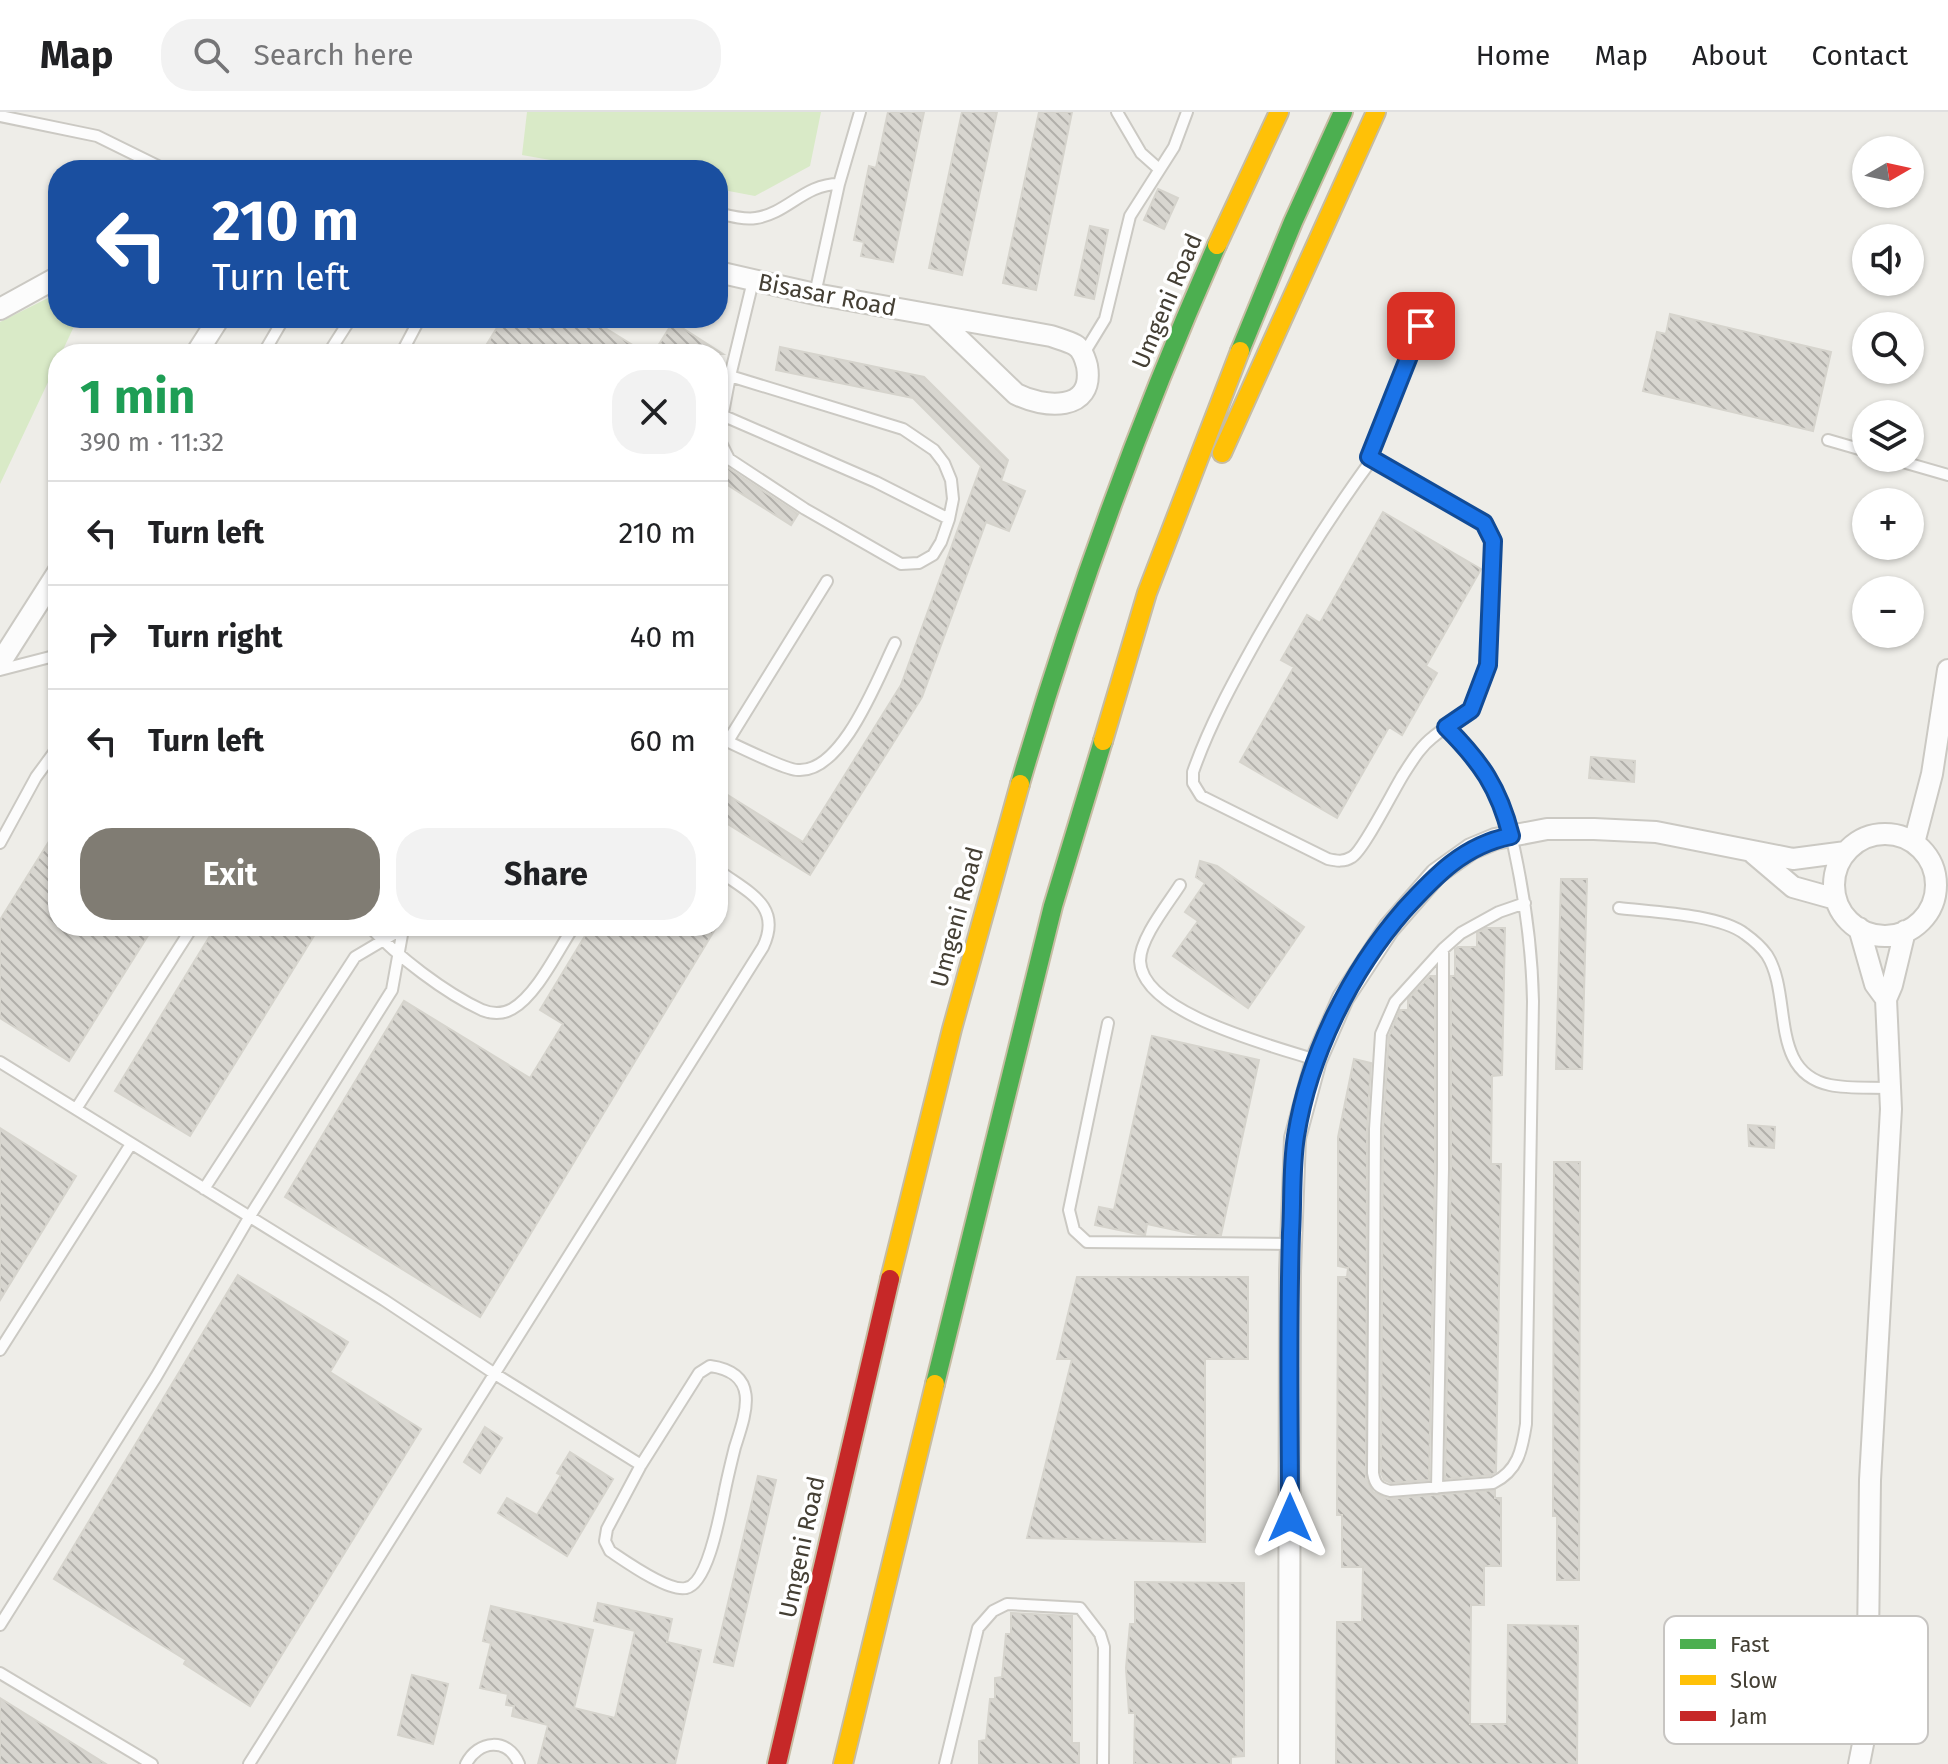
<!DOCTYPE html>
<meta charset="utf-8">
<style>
body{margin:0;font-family:"Fira Sans",sans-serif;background:#f2f2f2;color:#202124;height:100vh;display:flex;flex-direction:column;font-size:30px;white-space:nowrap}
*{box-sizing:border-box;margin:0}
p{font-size:26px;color:#757577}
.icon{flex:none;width:44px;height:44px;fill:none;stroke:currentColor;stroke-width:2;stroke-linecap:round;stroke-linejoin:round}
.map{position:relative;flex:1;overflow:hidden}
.side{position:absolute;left:48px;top:232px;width:680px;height:592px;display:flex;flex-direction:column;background:#fff;border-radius:32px;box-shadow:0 2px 6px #0004}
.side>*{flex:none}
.banner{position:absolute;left:48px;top:48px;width:680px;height:168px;border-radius:32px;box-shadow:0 2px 6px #0004;background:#1a4fa0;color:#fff;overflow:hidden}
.needle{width:52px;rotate:81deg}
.fabs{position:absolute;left:1852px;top:24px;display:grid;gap:16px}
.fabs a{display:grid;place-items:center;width:72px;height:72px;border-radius:50%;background:#fff;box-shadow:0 2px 6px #0004;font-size:40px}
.pin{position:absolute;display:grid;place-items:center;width:68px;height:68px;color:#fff;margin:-34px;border-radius:16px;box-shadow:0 4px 12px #0006}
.me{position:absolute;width:88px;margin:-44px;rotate:0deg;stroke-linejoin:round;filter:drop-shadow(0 0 6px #0008)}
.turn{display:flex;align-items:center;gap:28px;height:168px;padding:0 32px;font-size:36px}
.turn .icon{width:104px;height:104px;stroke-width:2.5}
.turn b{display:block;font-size:56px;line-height:68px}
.round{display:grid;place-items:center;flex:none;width:84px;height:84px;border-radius:32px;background:#f2f2f2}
.headline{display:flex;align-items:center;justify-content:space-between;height:136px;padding:0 32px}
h1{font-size:48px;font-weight:700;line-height:60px;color:#1e9e55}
.action{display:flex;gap:16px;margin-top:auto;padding:16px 32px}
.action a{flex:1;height:92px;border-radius:32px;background:#807c73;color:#fff;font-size:32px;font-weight:700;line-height:92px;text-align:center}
.action a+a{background:#f2f2f2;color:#202124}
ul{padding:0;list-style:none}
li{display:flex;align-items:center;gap:24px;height:104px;padding:0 32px;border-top:2px solid #e0e0e0}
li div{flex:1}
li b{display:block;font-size:30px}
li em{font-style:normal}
header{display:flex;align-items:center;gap:48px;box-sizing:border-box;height:112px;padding:0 40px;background:#fff;border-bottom:2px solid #e0e0e0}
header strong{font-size:38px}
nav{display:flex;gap:44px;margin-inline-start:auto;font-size:28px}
.search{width:560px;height:72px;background:#f2f2f2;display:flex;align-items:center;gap:20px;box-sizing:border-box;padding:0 28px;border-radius:32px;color:#757577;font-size:30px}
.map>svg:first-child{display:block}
.park{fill:#d9eac7}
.building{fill:url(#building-back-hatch);stroke:#d6d4cd;stroke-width:2}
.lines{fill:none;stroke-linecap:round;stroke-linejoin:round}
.lane-casing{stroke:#cbc9c3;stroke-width:14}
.street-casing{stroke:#cbc9c3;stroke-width:24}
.fast-casing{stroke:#c6bca3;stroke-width:22}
.slow-casing{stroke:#c6bca3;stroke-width:22}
.jam-casing{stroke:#c6bca3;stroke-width:22}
.lane{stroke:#fcfcfc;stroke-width:10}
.street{stroke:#fcfcfc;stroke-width:20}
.fast{stroke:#4caf50;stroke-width:18}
.slow{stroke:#ffc107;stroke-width:18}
.jam{stroke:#c62828;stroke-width:18}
.route-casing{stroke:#114b97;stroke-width:20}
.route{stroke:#1a73e8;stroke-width:14}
.labels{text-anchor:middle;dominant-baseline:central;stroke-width:7;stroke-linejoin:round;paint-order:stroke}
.street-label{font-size:24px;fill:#443f34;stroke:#fff}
.key{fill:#fff;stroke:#c7c5c2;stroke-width:2}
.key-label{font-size:22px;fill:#443f34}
</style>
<header>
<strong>Map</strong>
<div class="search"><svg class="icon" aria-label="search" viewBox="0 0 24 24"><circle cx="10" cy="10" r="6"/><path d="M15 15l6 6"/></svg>Search here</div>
<nav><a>Home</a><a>Map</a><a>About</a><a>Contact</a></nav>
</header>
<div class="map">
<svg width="1948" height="1652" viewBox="0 0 1948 1652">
<defs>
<pattern id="building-back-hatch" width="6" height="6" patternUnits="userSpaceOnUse" patternTransform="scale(2)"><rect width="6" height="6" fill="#d8d6d0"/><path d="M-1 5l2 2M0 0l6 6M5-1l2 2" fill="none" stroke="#b1afaa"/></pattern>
</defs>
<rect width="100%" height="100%" fill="#eeede8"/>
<path class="park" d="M527 0H821L810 54 755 84 718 77V58H607L522 43Z
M58 181V206H78L61 242H58V249L0 372V210Z"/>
<path class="building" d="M888 0H924L893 150 861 144 864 130 854 128 869 54 876 56Z
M962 0H997L962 163 929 156Z
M1039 0H1072L1036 178 1003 171Z
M1158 77 1178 86 1164 117 1144 108Z
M1090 114 1108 118 1094 187 1075 183Z
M1670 202 1831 240 1813 319 1643 279 1657 220 1666 222Z
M503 206H589L647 242H504L487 232Z
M673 210 723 242H653Z
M780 235 924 265 1008 348 1001 369 1025 379 1009 419 986 410 922 585 810 763 718 706V677L803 730 901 573 981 354 913 286 776 258Z
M718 345 725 354 798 402 791 413 718 367Z
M1383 400 1481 457 1426 554 1437 561 1402 623 1389 615 1337 706 1240 650 1294 555 1281 548 1307 503 1320 511Z
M1591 645 1635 649 1634 670 1589 666Z
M58 715V814H154L69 949 0 906V808Z
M1200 749 1217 754 1304 815 1248 896 1173 844 1198 809 1185 800 1205 771 1196 765Z
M1561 767H1587L1582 957H1556Z
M216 814H320L190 1024 115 979Z
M591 814H717L480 1205 285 1085 404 889 530 966 563 912 540 898Z
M1486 816H1505L1502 963 1492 964 1491 1052H1501L1496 1360 1491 1363 1445 1367 1451 1057V864H1455V837L1458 835H1477V821Z
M1430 864H1435V1057L1429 1368 1391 1371 1384 1368 1381 1360 1383 1017 1389 924 1400 898H1408V887Z
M1152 924 1259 948 1221 1123H1198L1147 1112 1145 1123 1138 1122 1095 1113 1099 1095 1114 1098Z
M1354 947 1371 951 1367 1017 1366 1367 1373 1380 1388 1387 1495 1378V1386H1501V1454H1484V1493H1471L1470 1612H1507L1508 1513 1578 1514 1577 1652H1336L1337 1510H1362L1363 1455H1342V1403H1337L1338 1165H1347L1348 1156 1338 1154V1025Z
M1748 1013 1775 1015 1774 1036 1749 1034Z
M0 1016 76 1064 0 1188Z
M1554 1050H1580L1579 1468H1557V1404H1553Z
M238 1163 348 1230 330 1260 421 1317 250 1594 184 1552 186 1548 54 1467Z
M1077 1165H1248V1247H1205V1430L1027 1426 1072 1247H1057Z
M485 1315 502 1326 480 1361 464 1350Z
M570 1340 613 1367 567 1444 498 1401 507 1386 537 1403 561 1363 557 1361Z
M758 1364 776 1368 733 1554 714 1550Z
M1135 1470 1244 1471V1644L1231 1645V1652H1134L1135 1601H1129L1126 1556 1130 1512H1135Z
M598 1491 672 1507 667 1530 701 1538 675 1652H538L548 1613 512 1604 514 1594 506 1593 508 1582 480 1576 491 1531 483 1529 491 1494 593 1518 574 1596 615 1606 635 1519 594 1509Z
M1011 1501 1072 1504V1631H1079V1652H979V1629L986 1628 990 1587H995V1566L1002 1565 1006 1522H1011Z
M412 1563 448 1572 433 1632 398 1623Z
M0 1586 106 1652H0Z"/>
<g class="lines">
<g class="lane-casing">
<path id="lane" d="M1117 0 1141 41 1159 57
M0 4 97 24 166 58
M718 101C730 104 744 108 756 106 788 101 804 72 839 72
M815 182 839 72 860 0
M263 242 284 206
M328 242 351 206
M401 242 420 206
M1083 243 1105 207 1130 104 1174 35 1187 0
M730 264 903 317 934 338 944 351 951 368 953 387 949 407 941 430 933 443 919 451 901 452 805 397 729 347 721 331 720 317 730 264 753 169
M724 304 876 370 949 407
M1828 328 1866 339
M1373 346C1330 404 1293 464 1257 527 1233 570 1209 614 1193 660V671L1201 684 1328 747C1337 749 1344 750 1352 745 1363 739 1393 679 1403 663 1412 649 1420 635 1433 625 1460 603 1471 606 1484 568 1497 528 1489 473 1493 429L1484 411 1373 346 1369 345 1421 214
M1889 346 1948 363
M0 558 58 543
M1446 615C1462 631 1478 647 1490 667 1503 688 1509 713 1514 736 1525 787 1532 837 1533 889L1526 1312C1522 1338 1518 1359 1493 1371L1390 1379C1379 1376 1375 1373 1373 1361L1375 1017 1381 922 1395 890 1443 837 1461 821 1499 800 1525 791
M718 625C734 632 785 658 798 658 843 661 878 565 895 531
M728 629 827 469
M0 731 36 665 58 635
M1180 773C1168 792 1140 826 1140 849 1142 902 1274 934 1316 948
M1619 796C1652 800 1719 802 1745 822 1752 827 1762 836 1767 843 1793 884 1768 960 1830 973 1849 977 1872 975 1891 976
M369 814C397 844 445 881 482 898 492 902 503 902 512 897 537 883 558 838 574 814
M1108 911 1069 1098 1074 1118 1087 1130 1291 1132
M0 950 384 1188 495 1262 641 1353
M76 997 193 814
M204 1077 355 845 404 816
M0 1238 131 1032
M710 1254C761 1261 746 1301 735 1335 731 1351 727 1367 724 1383 720 1402 708 1472 686 1476 668 1480 625 1449 610 1439L605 1429 607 1417 641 1353 699 1261Z
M1437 1376 1443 1057V837
M0 1513 156 1265 250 1104 392 878 403 817
M0 1561 152 1652
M249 1652 763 835C783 793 747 780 718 758
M466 1652C478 1628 508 1625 519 1652
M945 1652 978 1516 993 1499 1007 1492 1080 1496 1100 1522 1104 1535 1103 1652"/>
</g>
<g class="street-casing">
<path id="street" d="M718 160 815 182 1051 224C1059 227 1068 229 1075 233 1082 237 1085 246 1087 254 1095 301 1043 296 1016 282L936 205
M0 197 58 165
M196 242 219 206
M0 551 58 460
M1834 773a51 51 0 1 1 102 0a51 51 0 1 1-102 0Z
M1914 731 1932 662 1948 558
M1753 741 1793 775 1836 787
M1859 816 1875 872 1886 887
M1289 1652 1290 1159 1295 1026 1316 948 1343 886 1389 816 1436 762 1471 737 1495 727 1547 717H1594L1656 720 1793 747 1846 740
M1859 1652 1867 1612 1870 1368 1891 997 1886 887 1892 873 1905 819"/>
</g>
<g class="fast-casing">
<path id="fast" d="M1240 239 1293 110 1343 0
M1020 672C1074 488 1139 309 1217 133
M935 1272 1053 794 1103 629"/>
</g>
<g class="slow-casing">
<path id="slow" d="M1217 133 1279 0
M1222 341 1376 0
M1103 629 1147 481 1240 239
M890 1167 952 917 1020 672
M843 1652 935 1272"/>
</g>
<g class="jam-casing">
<path id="jam" d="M777 1652C815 1490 851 1328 890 1167"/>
</g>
<use href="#lane" class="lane"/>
<use href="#street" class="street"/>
<use href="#fast" class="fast"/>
<use href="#slow" class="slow"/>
<use href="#jam" class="jam"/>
</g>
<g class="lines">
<g class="route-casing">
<path id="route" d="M1290 1406C1290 1311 1288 1216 1291 1121 1293 1090 1291 1056 1296 1024 1309 943 1350 860 1404 798 1435 764 1464 733 1511 724 1499 676 1481 650 1446 615L1471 598 1488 553 1493 429 1484 411 1369 345 1421 214"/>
</g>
<use href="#route" class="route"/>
</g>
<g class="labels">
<g class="street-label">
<text transform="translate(827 183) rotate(11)">Bisasar Road</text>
<text transform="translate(1167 189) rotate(-67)">Umgeni Road</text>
<text transform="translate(957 805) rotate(-75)">Umgeni Road</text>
<text transform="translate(802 1435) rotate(-78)">Umgeni Road</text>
</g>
</g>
<rect x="1664" y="1504" width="264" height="128" rx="12" class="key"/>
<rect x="1680" y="1527" width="36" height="10" fill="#4caf50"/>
<rect x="1680" y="1563" width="36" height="10" fill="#ffc107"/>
<rect x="1680" y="1599" width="36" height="10" fill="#c62828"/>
<g class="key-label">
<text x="1730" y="1540">Fast</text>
<text x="1730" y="1576">Slow</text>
<text x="1730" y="1612">Jam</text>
</g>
</svg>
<div class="fabs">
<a><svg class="needle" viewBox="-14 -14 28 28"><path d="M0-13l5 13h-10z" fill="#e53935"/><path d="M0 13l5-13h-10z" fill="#757577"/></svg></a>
<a><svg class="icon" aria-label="sound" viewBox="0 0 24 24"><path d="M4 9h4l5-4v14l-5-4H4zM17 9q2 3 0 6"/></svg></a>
<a><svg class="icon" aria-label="search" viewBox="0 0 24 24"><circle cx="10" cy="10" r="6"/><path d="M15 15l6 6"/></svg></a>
<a><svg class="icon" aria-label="layers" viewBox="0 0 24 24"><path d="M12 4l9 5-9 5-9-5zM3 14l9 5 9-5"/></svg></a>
<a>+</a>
<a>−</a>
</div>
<div class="pin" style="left:1421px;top:214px;background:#d93025"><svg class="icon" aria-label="arrive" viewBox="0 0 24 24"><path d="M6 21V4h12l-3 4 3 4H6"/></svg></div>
<svg class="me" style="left:1290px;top:1406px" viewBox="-20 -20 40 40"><path d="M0-17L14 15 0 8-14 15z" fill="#1a73e8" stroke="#fff" stroke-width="4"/></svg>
<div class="banner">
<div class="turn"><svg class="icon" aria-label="left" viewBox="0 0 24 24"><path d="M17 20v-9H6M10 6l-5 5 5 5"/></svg><div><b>210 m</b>Turn left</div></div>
</div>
<section class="side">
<div class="headline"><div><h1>1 min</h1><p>390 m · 11:32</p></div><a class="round"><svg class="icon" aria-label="close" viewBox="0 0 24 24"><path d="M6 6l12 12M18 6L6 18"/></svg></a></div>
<ul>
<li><svg class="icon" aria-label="left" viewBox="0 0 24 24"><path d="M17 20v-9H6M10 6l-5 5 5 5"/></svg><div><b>Turn left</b></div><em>210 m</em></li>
<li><svg class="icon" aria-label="right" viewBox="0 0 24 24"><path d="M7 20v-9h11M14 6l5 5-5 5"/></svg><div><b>Turn right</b></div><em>40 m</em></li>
<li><svg class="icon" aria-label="left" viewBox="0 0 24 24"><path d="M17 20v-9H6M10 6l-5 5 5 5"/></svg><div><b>Turn left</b></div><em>60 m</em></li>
</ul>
<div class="action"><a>Exit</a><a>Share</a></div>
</section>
</div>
